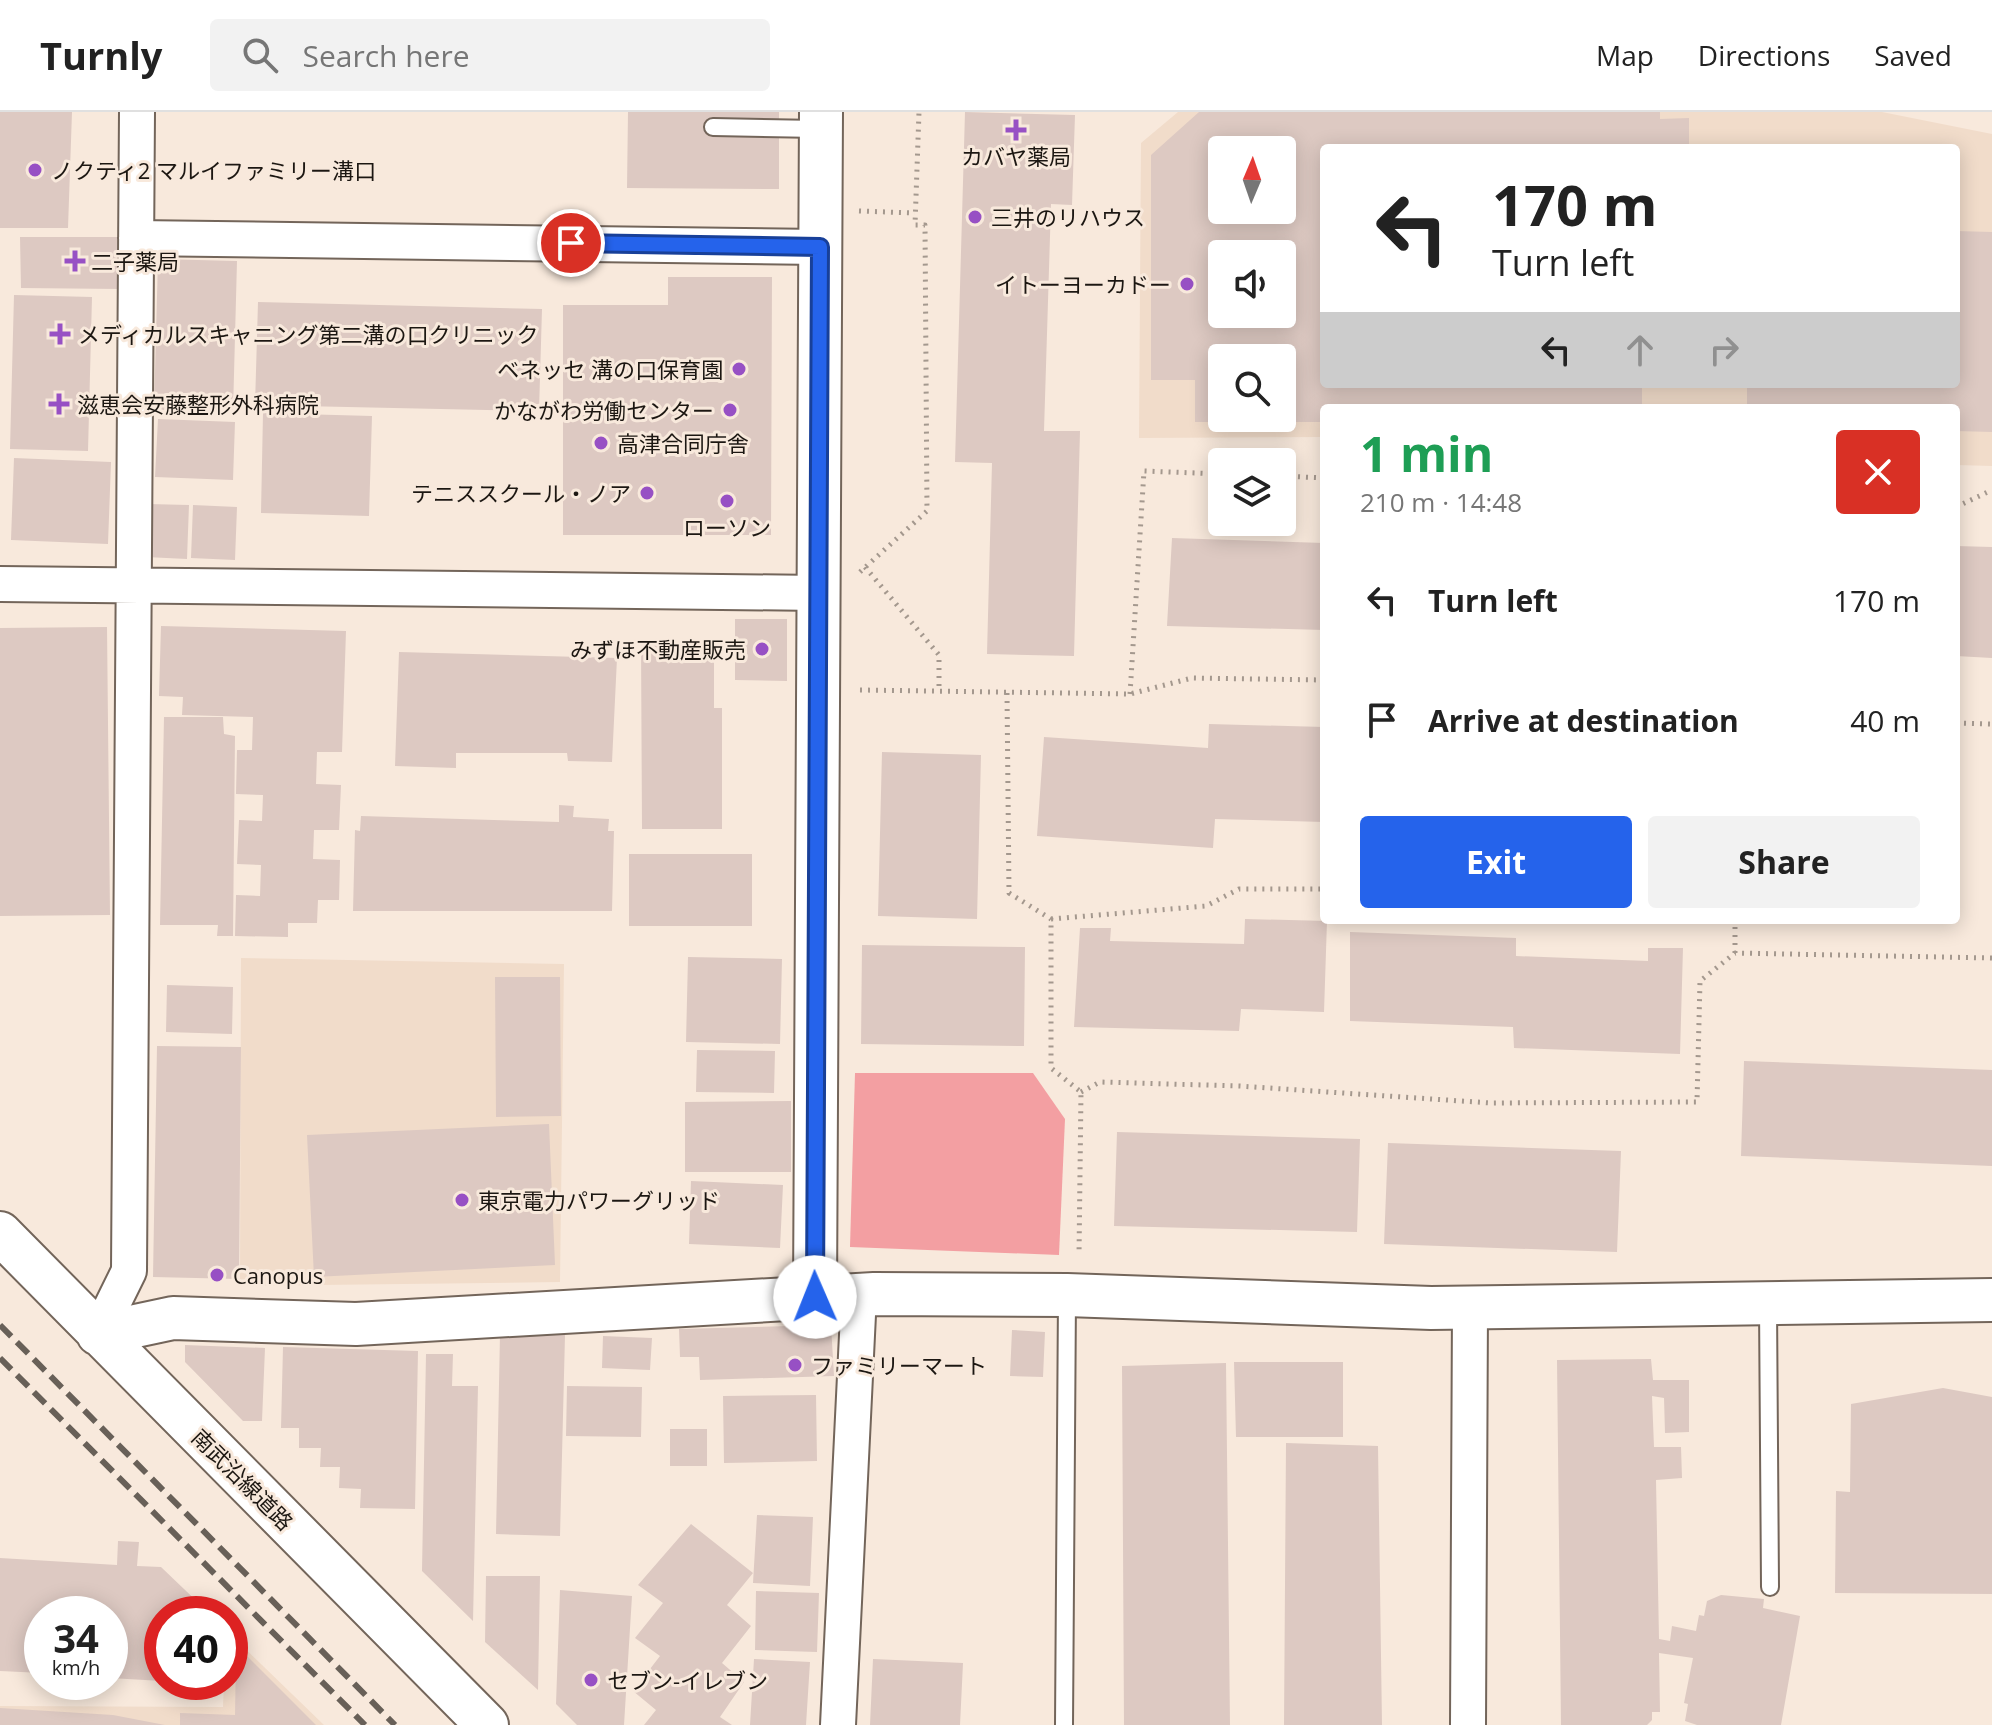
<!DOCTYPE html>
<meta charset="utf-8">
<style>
body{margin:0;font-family:"Open Sans","Noto Sans JP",sans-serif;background:#f2f2f2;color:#222;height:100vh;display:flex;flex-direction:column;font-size:30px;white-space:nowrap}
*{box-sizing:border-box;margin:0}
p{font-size:26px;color:#767676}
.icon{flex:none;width:44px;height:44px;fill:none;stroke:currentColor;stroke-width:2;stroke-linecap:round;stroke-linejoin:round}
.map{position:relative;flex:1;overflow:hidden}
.sheet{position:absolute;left:1320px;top:292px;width:640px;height:520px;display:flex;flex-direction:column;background:#fff;border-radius:8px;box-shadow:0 4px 20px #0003}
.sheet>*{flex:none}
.guide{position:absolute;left:1320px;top:32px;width:640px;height:244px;border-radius:8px;box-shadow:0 4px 20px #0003;background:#fff;color:#222;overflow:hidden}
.needle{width:52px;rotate:2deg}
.tools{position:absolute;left:1208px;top:24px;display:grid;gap:16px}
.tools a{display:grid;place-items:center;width:88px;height:88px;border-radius:8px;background:#fff;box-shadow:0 4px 20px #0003;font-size:40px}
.speed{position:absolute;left:24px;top:1484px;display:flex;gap:16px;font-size:40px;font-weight:700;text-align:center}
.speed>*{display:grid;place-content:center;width:104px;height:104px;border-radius:50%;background:#fff;box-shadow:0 4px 20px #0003;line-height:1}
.speed small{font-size:20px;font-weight:400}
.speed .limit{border:12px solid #d22;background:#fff;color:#111}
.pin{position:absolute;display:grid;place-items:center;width:68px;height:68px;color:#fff;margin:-34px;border:4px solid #fff;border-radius:50%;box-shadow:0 2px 8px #0007}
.me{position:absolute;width:88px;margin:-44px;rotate:359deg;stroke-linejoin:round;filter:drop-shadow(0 0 6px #0008)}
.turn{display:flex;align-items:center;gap:28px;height:168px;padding:0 40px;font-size:36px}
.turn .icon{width:104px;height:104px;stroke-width:2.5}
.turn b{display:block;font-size:56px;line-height:68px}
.lanes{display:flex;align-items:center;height:76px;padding:0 40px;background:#0003;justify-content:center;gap:40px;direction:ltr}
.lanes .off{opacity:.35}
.round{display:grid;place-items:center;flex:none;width:84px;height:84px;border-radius:8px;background:#f2f2f2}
.head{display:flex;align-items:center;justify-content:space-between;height:136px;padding:0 40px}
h1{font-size:48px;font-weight:700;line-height:60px;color:#1e9e55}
.button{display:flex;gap:16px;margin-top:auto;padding:16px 40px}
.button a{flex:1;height:92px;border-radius:8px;background:#2563eb;color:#fff;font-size:32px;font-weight:700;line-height:92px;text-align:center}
.button a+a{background:#f2f2f2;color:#222}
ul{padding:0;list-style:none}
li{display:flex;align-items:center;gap:24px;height:120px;padding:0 40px}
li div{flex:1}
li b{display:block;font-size:30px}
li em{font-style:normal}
header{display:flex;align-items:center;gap:48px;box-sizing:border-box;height:112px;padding:0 40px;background:#fff;border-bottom:2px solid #e0e0e0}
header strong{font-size:38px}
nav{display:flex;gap:44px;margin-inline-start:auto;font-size:28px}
.search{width:560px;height:72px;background:#f2f2f2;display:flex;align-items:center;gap:20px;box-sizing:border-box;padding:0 28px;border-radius:8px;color:#767676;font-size:30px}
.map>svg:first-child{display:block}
.built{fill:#f1dcca;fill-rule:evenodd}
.green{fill:#f39fa2}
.building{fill:#ddc9c2;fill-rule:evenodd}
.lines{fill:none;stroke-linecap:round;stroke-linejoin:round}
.service-casing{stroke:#73655a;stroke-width:20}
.minor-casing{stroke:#73655a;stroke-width:38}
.tertiary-casing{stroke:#73655a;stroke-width:46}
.path{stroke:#a4988e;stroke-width:5;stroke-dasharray:2 6;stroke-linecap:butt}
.service{stroke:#fff;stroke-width:16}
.minor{stroke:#fff;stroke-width:34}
.tertiary{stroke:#fff;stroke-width:42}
.rail{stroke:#686058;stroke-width:6;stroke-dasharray:16 8;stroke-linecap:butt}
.route-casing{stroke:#184099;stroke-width:20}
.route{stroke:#2563eb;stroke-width:14}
.poi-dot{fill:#9750c4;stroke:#f8e9dc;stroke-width:3}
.labels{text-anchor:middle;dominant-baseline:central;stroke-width:6;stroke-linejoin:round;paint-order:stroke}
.poi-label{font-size:22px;fill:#1c1712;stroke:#f8e9dc;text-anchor:start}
.street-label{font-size:22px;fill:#1c1712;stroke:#f8e9dc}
</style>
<header>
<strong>Turnly</strong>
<div class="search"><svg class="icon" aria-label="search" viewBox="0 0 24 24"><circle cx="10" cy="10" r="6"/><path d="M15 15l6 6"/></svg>Search here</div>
<nav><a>Map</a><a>Directions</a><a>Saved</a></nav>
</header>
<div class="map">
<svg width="1992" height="1613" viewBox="0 0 1992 1613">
<rect width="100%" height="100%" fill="#f8e9dc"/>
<path class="built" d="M1178 0H1882L1992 22V354L1956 353V296H1324V325L1139 326 1141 31ZM1324 36H1956V272H1324ZM1222 38H1282V98H1222ZM1222 142H1282V202H1222ZM1222 246H1282V306H1222Z
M241 846 564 852 560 1170 240 1174Z
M230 1522 324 1613H0V1594L223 1595 224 1570H230Z"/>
<path class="green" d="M855 961H1033L1065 1007 1059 1143 850 1135Z"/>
<path class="building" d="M0 0H72L68 116H0Z
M628 0H779V77L627 76Z
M965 0 1075 3 1072 93 1051 92 1044 319H1080L1074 544 987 542 992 351 955 350Z
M1199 0H1660V7L1689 6V36H1324V272H1642V296H1324V310H1195V268H1151V43ZM1222 38H1282V98H1222ZM1222 142H1282V202H1222ZM1222 246H1282V306H1222Z
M1956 119 1992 120V320L1956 319V296H1747V272H1956Z
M20 125H121L120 177 21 176Z
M158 147 237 149 233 300 154 298Z
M668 165H772L771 423H563V193H668Z
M14 183 92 185 88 339 10 337Z
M258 190 542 197 539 299 255 293Z
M263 301 372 304 369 404 261 401Z
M158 307 235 310 233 368 155 365Z
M14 346 111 350 108 432 11 428Z
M148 392 189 393 187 447 146 445Z
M193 393 237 395 235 448 191 446Z
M1172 426 1324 431V518L1167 514Z
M1956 434 1992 435V546L1956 544Z
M735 507H787V569L735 568Z
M161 514 346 519 342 640H317L316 672 341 673 339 718H314L313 747 340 748 339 788H318L317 811H288V825L235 824 236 783 260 784 261 753 237 752 239 708 262 709 263 683 236 682 237 638H252L253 605 182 603 183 585 159 584Z
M107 515 110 803 0 804V516Z
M641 530H685V544L714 545V596H722V717H642Z
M399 540 617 546 612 650 568 649 567 641H456V656L395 654Z
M164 605H223L224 622 235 624 233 824H217L218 813H160Z
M1209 612 1324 615V710L1215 707 1213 736 1037 724 1044 625 1208 636Z
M882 640 981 643 977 807 878 804Z
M559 693 574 694 573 705 609 707 608 719H614L612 799H353L355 718 360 719 361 704 559 710Z
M629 742H752V814H629Z
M1245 807 1327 809 1324 900 1241 897 1239 919 1074 915 1080 816H1111L1110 829 1244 832Z
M1350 820 1516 826V844L1648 849V836H1683L1680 942 1514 936 1513 915 1350 909Z
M862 833 1025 835 1024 934 861 932Z
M688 845 782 847 780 932 686 930Z
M495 865H560L561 1004 496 1005Z
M167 873 233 875 232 922 166 920Z
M157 934 241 935 239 1167 153 1165Z
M697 938 775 939 774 981 696 980Z
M1744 949 1992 958V1054L1741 1044Z
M791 989V1060H685V990Z
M549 1012 555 1153 314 1165 307 1023Z
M1117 1020 1360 1027 1357 1120 1114 1114Z
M1388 1031 1621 1039 1617 1140 1384 1132Z
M691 1069 783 1073 780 1136 689 1132Z
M831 1213 834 1264 700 1268 699 1245H680L679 1217Z
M1012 1218 1045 1220 1043 1265 1010 1264Z
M500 1222 565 1223 560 1424 496 1422Z
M603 1224 652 1226 650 1258 602 1256Z
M185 1233 265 1236 262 1309H243L185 1250Z
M283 1235 418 1239 415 1397 360 1396 361 1377 339 1376 340 1355H320L321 1336H299V1316H281Z
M426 1242H453L452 1274H478L473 1509 422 1459Z
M1651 1247 1653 1268H1689V1320L1665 1321 1664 1286 1652 1284 1654 1335H1681L1682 1366 1656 1368 1659 1527 1670 1529 1672 1514 1696 1519 1699 1503 1704 1504 1707 1489 1721 1483 1764 1487 1763 1496 1800 1504 1781 1613H1697L1685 1609 1688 1592 1684 1591 1693 1546 1659 1541 1660 1600H1652V1608L1647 1613H1561L1557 1248Z
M1234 1250H1343V1325H1236Z
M1226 1251 1230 1613H1124L1122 1254Z
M567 1274 642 1275 641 1325 566 1324Z
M1943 1276 1992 1285V1482L1835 1481 1836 1379 1850 1380 1851 1292Z
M816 1283 817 1349 724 1351 723 1284Z
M670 1317H707V1354H670Z
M1286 1331 1378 1334 1382 1613H1284Z
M757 1403 813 1405 810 1474 753 1471Z
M691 1412 753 1461 727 1493 751 1514 722 1551 744 1570 720 1605 732 1613H644L656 1598 633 1579 660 1544 635 1526 663 1491 638 1473Z
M118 1429 139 1430 137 1454 161 1455 207 1499V1502H162V1569L110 1566V1502H42V1561L0 1559V1446L117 1453Z
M486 1464H540L538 1578 485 1530Z
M560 1478 632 1484 624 1613H577L556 1592Z
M756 1479 819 1481 817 1540 755 1538Z
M230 1527 316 1613H180V1601L235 1603 236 1544 230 1538Z
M754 1547 810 1550 806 1613H750Z
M873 1547 963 1551 960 1613H870Z
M0 1596 113 1603 165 1613H0Z"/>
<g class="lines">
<g class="service-casing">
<path id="service" d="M713 15 819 17
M1768 1192 1770 1475
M1064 1613 1067 1184"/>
</g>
<g class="minor-casing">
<path id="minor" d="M136 126 820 135
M0 472 820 481
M98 1222 129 1159 137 0
M838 1613 859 1182
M1468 1613 1470 1195"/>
</g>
<g class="tertiary-casing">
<path id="tertiary" d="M0 1121 487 1613
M815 1185 821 0
M98 1222 173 1206 356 1212 874 1182 1067 1183 1431 1196 1992 1188"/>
</g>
<path class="path" d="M859 99 915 101
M1282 364 1324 366
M1956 395 1992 378
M865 455 939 543V580
M860 460 927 399 925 113H915L919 0
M860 578 1130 582 1192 566 1324 568
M1007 581 1009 781 1051 807V956L1081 980 1079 1143
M1130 582 1144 359 1222 362
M1956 611 1992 612
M1051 807 1206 794 1239 777H1324
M1735 841V808
M1081 980 1100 970 1239 974 1491 991 1697 990 1700 869 1735 841 1992 846"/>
<use href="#service" class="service"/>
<use href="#minor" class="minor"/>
<use href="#tertiary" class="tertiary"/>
<path class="rail" d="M0 1213 395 1613
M0 1246 365 1613"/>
</g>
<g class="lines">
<g class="route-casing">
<path id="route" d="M571 131 820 135 815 1185"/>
</g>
<use href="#route" class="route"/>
</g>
<g class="poi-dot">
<path d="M1012 6h8v8h8v8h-8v8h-8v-8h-8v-8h8z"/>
<circle cx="35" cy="58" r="8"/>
<circle cx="975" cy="105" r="8"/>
<path d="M71 137h8v8h8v8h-8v8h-8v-8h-8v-8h8z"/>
<circle cx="1187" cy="172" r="8"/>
<path d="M56 210h8v8h8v8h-8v8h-8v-8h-8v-8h8z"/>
<circle cx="739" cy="257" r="8"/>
<path d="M55 280h8v8h8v8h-8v8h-8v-8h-8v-8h8z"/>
<circle cx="730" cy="298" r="8"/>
<circle cx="601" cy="331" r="8"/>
<circle cx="647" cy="381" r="8"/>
<circle cx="727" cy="389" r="8"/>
<circle cx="762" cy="537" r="8"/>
<circle cx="462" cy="1088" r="8"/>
<circle cx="217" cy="1163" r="8"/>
<circle cx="795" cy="1253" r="8"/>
<circle cx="591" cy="1568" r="8"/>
</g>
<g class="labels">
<g class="poi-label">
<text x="1016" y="44" text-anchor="middle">カバヤ薬局</text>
<text x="51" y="58">ノクティ2 マルイファミリー溝口</text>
<text x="991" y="105">三井のリハウス</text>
<text x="91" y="149">二子薬局</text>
<text x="1171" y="172" text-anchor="end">イトーヨーカドー</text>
<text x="78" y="222">メディカルスキャニング第二溝の口クリニック</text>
<text x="723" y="257" text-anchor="end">ベネッセ 溝の口保育園</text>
<text x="77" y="292">滋恵会安藤整形外科病院</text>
<text x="714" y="298" text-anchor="end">かながわ労働センター</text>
<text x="617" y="331">高津合同庁舎</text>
<text x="631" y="381" text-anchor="end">テニススクール・ノア</text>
<text x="727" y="415" text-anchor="middle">ローソン</text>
<text x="746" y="537" text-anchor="end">みずほ不動産販売</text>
<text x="478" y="1088">東京電力パワーグリッド</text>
<text x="233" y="1163">Canopus</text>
<text x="811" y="1253">ファミリーマート</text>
<text x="607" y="1568">セブン-イレブン</text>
</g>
<g class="street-label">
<text transform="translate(243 1367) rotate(45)">南武沿線道路</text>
</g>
</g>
</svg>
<div class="tools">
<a><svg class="needle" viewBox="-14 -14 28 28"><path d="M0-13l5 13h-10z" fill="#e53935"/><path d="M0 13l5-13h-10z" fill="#767676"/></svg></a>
<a><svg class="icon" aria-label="sound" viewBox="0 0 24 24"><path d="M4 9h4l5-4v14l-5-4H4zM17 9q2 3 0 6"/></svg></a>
<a><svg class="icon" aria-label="search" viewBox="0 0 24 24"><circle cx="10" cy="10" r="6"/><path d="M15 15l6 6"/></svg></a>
<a><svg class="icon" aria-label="layers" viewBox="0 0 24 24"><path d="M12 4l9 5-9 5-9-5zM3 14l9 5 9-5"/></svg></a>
</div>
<div class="speed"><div>34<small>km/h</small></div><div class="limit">40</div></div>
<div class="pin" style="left:571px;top:131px;background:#d93025"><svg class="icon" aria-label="arrive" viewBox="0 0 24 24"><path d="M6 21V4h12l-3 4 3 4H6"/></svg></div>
<svg class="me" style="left:815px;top:1185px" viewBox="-20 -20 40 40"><circle r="19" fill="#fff"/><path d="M0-13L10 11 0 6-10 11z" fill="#2563eb"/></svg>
<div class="guide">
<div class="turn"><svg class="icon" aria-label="left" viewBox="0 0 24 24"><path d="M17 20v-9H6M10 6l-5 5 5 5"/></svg><div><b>170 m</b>Turn left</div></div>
<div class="lanes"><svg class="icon" aria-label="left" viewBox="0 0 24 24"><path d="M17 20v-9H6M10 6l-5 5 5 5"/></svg><svg class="icon off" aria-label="ahead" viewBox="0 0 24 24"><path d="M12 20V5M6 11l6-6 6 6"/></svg><svg class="icon off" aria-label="right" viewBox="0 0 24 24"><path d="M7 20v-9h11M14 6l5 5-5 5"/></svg></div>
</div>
<section class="sheet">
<div class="head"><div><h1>1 min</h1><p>210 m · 14:48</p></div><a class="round" style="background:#d93025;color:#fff"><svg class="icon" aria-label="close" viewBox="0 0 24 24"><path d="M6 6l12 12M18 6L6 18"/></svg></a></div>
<ul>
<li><svg class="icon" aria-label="left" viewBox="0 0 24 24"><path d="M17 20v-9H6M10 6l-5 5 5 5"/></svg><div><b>Turn left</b></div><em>170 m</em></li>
<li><svg class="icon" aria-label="arrive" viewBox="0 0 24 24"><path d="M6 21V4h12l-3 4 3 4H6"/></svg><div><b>Arrive at destination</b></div><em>40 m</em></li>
</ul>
<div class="button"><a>Exit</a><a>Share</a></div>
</section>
</div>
